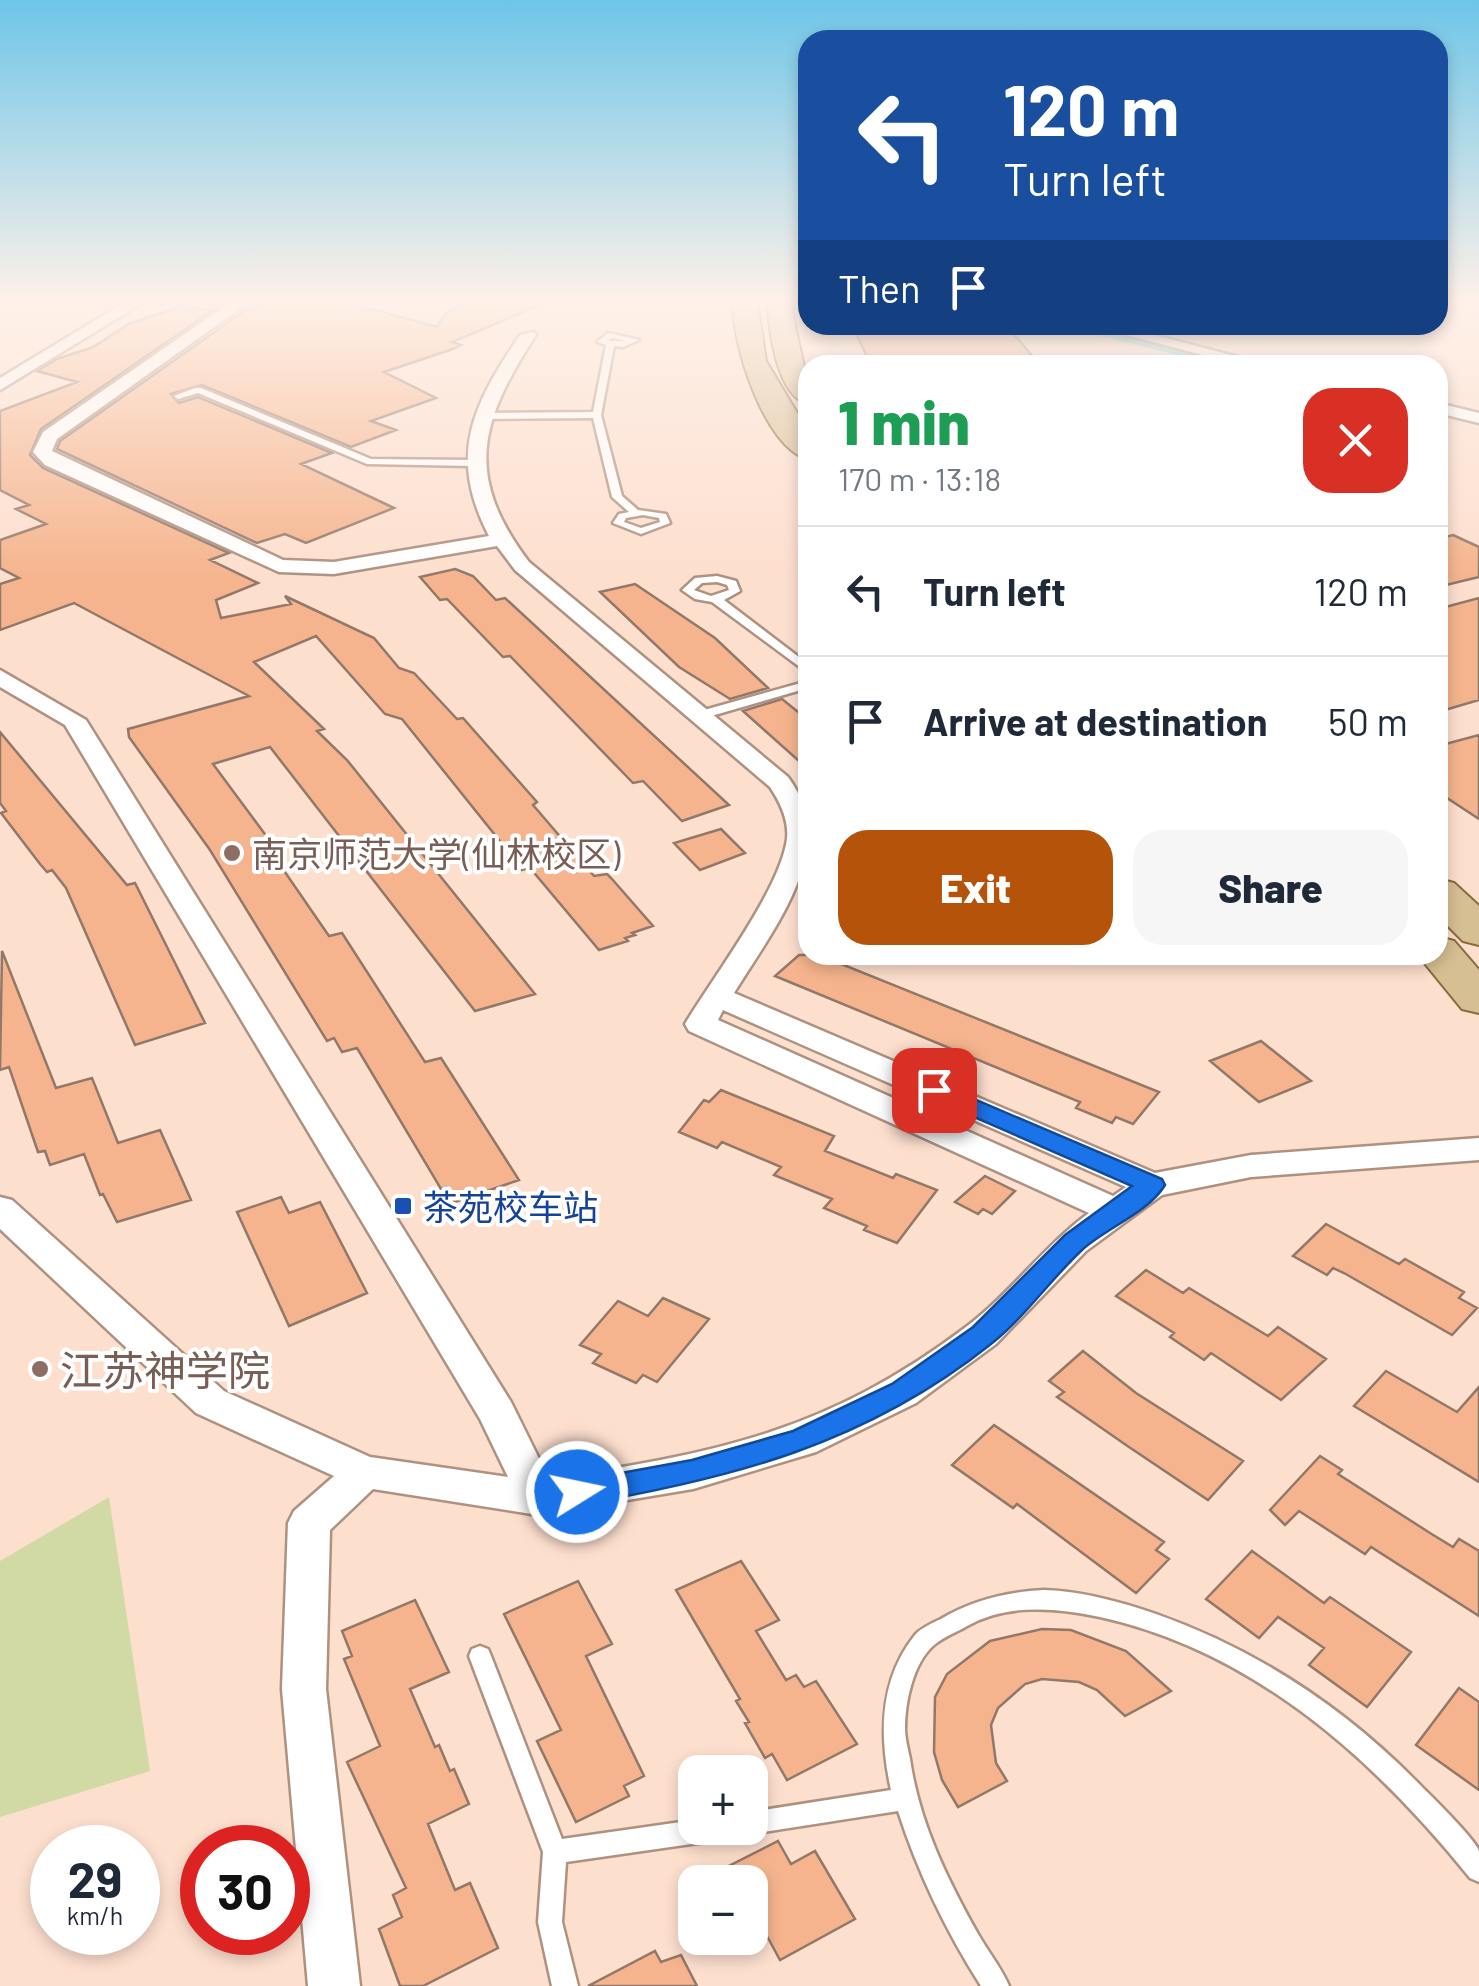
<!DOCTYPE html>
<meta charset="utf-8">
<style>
body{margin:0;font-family:Barlow,"Noto Sans SC",sans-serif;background:#f6f6f7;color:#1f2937;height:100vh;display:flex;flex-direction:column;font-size:38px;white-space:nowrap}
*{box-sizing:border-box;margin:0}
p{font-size:32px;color:#747a83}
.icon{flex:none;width:55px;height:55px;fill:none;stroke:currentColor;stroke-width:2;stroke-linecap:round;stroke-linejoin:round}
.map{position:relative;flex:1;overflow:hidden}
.sheet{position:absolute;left:798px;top:355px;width:650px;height:610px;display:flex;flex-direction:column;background:#fff;border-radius:30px;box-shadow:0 5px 15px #0003}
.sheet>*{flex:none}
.top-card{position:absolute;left:798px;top:30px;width:650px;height:305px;border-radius:30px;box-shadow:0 5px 15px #0003;background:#1a4fa0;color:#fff;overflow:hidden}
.controls{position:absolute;left:678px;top:1755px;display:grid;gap:20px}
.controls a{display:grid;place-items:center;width:90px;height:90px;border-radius:20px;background:#fff;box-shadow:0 5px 15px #0003;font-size:50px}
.speed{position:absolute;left:30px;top:1825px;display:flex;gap:20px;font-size:50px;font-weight:700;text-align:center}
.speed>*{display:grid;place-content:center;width:130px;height:130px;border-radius:50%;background:#fff;box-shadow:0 5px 15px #0003;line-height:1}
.speed small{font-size:25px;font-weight:400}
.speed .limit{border:15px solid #d22;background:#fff;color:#111}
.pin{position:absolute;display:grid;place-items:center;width:85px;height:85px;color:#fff;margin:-42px;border-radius:20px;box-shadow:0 5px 15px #0006}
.me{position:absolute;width:110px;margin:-55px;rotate:80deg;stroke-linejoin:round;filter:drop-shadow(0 0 8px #0008)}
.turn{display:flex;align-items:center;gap:35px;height:210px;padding:0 40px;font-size:45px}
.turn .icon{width:130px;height:130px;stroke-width:2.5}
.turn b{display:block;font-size:70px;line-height:85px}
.then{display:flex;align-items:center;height:95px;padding:0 40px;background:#0003;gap:20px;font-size:38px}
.round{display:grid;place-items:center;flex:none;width:105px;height:105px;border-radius:30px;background:#f6f6f7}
.overview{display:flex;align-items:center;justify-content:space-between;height:170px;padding:0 40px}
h1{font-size:60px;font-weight:800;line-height:75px;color:#1e9e55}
.action{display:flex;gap:20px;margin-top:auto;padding:20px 40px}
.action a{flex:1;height:115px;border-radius:30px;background:#b45309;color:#fff;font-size:40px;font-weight:800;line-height:115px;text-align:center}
.action a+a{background:#f6f6f7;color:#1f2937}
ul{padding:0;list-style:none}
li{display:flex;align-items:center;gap:30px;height:130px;padding:0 40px;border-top:2px solid #e0e1e3}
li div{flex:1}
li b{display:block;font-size:38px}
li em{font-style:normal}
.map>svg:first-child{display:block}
.green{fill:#d1d9a5}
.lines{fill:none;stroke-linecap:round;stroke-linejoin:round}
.stream{stroke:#58dfe7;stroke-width:6}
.building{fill:#f5b48d;stroke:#927869;stroke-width:2.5}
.lane-casing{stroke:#ad9181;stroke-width:5}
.street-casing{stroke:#ad9181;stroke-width:5}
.primary-casing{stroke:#8a6c3c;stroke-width:4}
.lane{fill:#fff;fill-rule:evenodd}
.street{fill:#fff;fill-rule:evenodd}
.primary{fill:#d7bf94;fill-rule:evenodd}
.route{fill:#1a73e8;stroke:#114b97;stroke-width:2.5}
.education-dot{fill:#8d6e63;stroke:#fff;stroke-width:4}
.transit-dot{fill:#1a4fb4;stroke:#fff;stroke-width:4}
.labels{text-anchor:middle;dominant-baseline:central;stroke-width:8;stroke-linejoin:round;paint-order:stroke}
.education-label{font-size:35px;fill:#785e54;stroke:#fff;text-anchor:start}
.transit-label{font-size:35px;fill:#164399;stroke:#fff;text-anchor:start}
.near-education-label{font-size:42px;fill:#785e54;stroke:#fff;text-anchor:start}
</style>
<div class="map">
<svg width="1479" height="1986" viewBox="0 0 1479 1986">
<rect width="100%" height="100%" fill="#fddfce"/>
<path class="green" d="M109 1497 150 1771 0 1817V1561Z"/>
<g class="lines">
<path class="stream" d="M1068 325 1231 365"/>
</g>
<path class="building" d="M272 300H339L437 327 447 312 470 301 552 300 452 342 461 345 453 349 384 372 436 398 371 421 396 430 351 447 202 385 171 394 179 403 198 397 332 453 301 464 394 508 306 543 285 534 257 543 57 449 60 441 244 311Z
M181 306 213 310 41 429 30 455 43 468 229 553 210 560 258 583 216 600 221 618 291 604 285 596 374 638 399 668 414 673 457 719 463 718 537 802 533 805 594 876 607 874 612 879 653 926 632 933 635 935 625 938 628 941 599 950 530 868 517 871 494 841 499 840 402 719 385 714 316 636 254 662 324 729 317 731 347 760 535 994 475 1011 270 747 213 764 284 860 278 862 329 936 342 933 425 1062 441 1058 519 1180 455 1202 446 1187 441 1189 357 1048 342 1052 334 1038 327 1041 210 850 129 737 128 729 249 696 74 603 0 630V584L19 578 0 568V540L46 524 16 509 29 505 0 490V411L77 382 37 371 57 359 93 347 129 324Z
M1006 325 1040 365H871L853 327Z
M1453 535 1479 547V577L1438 587V539Z
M455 569 473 576 496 600 505 598 729 805 682 821 643 781 633 783 510 656 503 657 447 599 440 600 420 577Z
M635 584 715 638 768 688 730 699 679 667 600 592Z
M1479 598V700L1438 712V609Z
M782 699 808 720V769L743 711Z
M0 732 127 885 135 883 205 1023 135 1045 66 888 52 870 47 872 40 864 1 813 6 811 0 803Z
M1479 735V819L1438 792V746Z
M721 829 745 853 700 870 674 843Z
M2 951 56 1088 92 1078 118 1143 160 1130 191 1200 117 1222 103 1194 100 1195 84 1154 50 1165 45 1151 38 1152 9 1067 0 1070Z
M799 955H819L1159 1092 1133 1124 1116 1117 1112 1123 1076 1108 1080 1102 775 976Z
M1261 1041 1311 1081 1259 1102 1210 1061Z
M721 1090 834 1136 825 1151 893 1178 896 1174 937 1190 897 1243 864 1230 867 1226 824 1208 832 1199 774 1175 781 1167 722 1142 717 1148 679 1132 704 1100 709 1102Z
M985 1176 1015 1191 992 1214 983 1209 978 1214 955 1202Z
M281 1197 289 1213 320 1202 367 1293 289 1326 237 1212Z
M1326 1224 1399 1264 1405 1259 1464 1292 1459 1298 1477 1308 1452 1335 1344 1273 1333 1268 1327 1275 1293 1256Z
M1146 1270 1183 1293 1189 1288 1268 1336 1278 1327 1326 1359 1281 1400 1211 1353 1204 1360 1170 1337 1174 1333 1116 1296Z
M663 1298 709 1319 657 1382 643 1375 636 1383 593 1363 601 1354 580 1345 618 1301 648 1316Z
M1083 1351 1136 1393 1243 1461 1208 1500 1126 1445 1057 1397 1064 1392 1049 1381Z
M1386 1371 1457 1412 1479 1387V1482L1354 1406Z
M994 1425 1164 1542 1156 1550 1169 1559 1136 1593 1017 1504 1013 1508 952 1465Z
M1320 1456 1342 1470 1338 1474 1430 1533 1453 1547 1459 1539 1479 1551V1616L1371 1547 1365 1554 1299 1511 1285 1525 1270 1510Z
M1252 1551 1324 1603 1330 1597 1411 1652 1367 1707 1309 1665 1324 1648 1278 1617 1259 1638 1206 1599Z
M741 1561 779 1620 756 1631 786 1680 796 1675 804 1687 816 1681 857 1744 787 1780 772 1754 765 1758 745 1723 749 1722 736 1701 740 1699 676 1590Z
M578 1581 612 1644 586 1656 644 1776 624 1786 629 1796 576 1822 537 1741 561 1730 504 1614Z
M415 1600 449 1672 410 1689 435 1747 439 1745 450 1771 454 1769 469 1804 428 1824 455 1890 470 1883 498 1948 423 1986H400L379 1929 402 1917 393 1895 406 1888 347 1762 380 1746 344 1659 352 1656 342 1631Z
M1042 1629 1071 1630 1126 1651 1171 1691 1125 1716 1097 1690 1079 1682 1042 1679 1025 1684 998 1708 991 1725 996 1763 1007 1781 958 1807 942 1780 934 1752 935 1697 947 1674 990 1641Z
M1459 1688 1479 1702V1790L1416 1745Z
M778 1841 791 1864 815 1851 855 1919 780 1960 768 1938 760 1942 750 1922V1882H697Z
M655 1951 661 1962 681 1955 697 1986H588Z"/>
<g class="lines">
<g class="lane-casing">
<path id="lane" d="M608 333 639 340 623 347 614 346 601 415 622 496 638 510 666 514 670 523 641 534 613 523 619 514 629 512 612 497 593 418 481 419 477 416 481 413 593 412 606 345 597 342ZM612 338 627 341H608ZM643 515 659 518 660 522 641 528 624 522 626 518Z
M195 388H201L371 459 472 460 477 463 472 466 367 464 198 393 178 399 174 396Z
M717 576 736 581 740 591 724 600 808 664V673L712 602 695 599 682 590 695 578ZM717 582 727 585 729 590 711 596 694 590 702 583Z
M808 681V688L701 719 695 715 697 712Z
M1044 1590C1082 1591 1121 1602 1156 1614 1258 1650 1348 1710 1423 1788 1434 1799 1475 1839 1479 1851 1479 1859 1479 1874 1479 1882L1470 1878C1374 1759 1254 1651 1100 1617 1057 1608 1007 1603 967 1626 957 1632 943 1637 934 1645 913 1663 905 1702 905 1729 905 1738 908 1749 910 1759 919 1822 947 1879 978 1934 988 1952 1001 1967 1009 1986H981C946 1931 918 1873 898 1811L750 1834 742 1831 740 1828H750V1812L891 1790C879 1736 879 1680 915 1635 921 1628 932 1623 941 1619 973 1600 1007 1592 1044 1590Z
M480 1646 488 1649 491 1656 562 1839 695 1820V1828H731L727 1836 719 1840 566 1862 562 1922 578 1986H552L538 1922 543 1852 469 1656 472 1649Z"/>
</g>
<g class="street-casing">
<path id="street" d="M129 300H147L0 390V378Z
M234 300H252L57 439 52 451 283 560 334 562 489 536C447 455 473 405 520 335L534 332 536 335C480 421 463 475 529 562L788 777C841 848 773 929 734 993L1155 1173 1251 1155 1479 1138V1160L1251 1177 1162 1195 1086 1251 996 1344 916 1403 816 1452 693 1489 538 1515 373 1489 330 1530 326 1689 360 1986H308L282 1689 288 1523 294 1511 334 1476 196 1413 0 1229V1197L12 1200 224 1391 370 1457 508 1477 480 1419 65 725 0 687V670L86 720 511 1402 549 1479C717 1453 827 1432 966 1327 1011 1293 1044 1246 1089 1213L689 1031 685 1024C712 979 780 890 787 839 789 820 780 802 770 787L515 570 497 546 334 574 279 572 45 465 33 452 43 432ZM723 1010 1126 1187 1113 1196 718 1020Z
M1088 325H1116L1269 365H1241Z
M1438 403 1479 413V423L1438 413Z"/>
</g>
<g class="primary-casing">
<path id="primary" d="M733 300H757L766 361 808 431V459C764 448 731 341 733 300Z
M767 300H791C795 337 808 368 808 404 776 396 769 327 767 300Z
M1438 879 1454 883 1479 906V945L1463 941 1438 916Z
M1438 937 1454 941 1479 970V1013L1462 1009 1418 955H1438Z"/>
</g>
<use href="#lane" class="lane"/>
<use href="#street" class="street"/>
<use href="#primary" class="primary"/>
</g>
<linearGradient id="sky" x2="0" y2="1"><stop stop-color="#6ec5e8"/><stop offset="0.52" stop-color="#fef1e9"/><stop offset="1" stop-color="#fef1e9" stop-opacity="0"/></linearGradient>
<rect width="1479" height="578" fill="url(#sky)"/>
<path class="route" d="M934 1082 1162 1179 1165 1185C1148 1213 1106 1228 1082 1250 1050 1280 1025 1317 991 1344 866 1444 731 1479 577 1505L566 1501 561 1492 566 1483 692 1460 793 1431 892 1384 973 1327 1065 1235 1132 1186 926 1096 922 1090 926 1085Z"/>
<g class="education-dot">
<circle cx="232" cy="853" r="10"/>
<circle cx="40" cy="1369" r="10"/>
</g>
<rect class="transit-dot" x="393" y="1196" width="20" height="20" rx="5"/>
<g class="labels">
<g class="education-label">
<text x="252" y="853">南京师范大学(仙林校区)</text>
</g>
<g class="transit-label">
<text x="423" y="1206">茶苑校车站</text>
</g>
<g class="near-education-label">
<text x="60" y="1369">江苏神学院</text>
</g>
</g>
</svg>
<div class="controls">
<a>+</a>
<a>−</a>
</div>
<div class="speed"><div>29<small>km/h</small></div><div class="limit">30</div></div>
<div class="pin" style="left:934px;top:1090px;background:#d93025"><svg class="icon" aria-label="arrive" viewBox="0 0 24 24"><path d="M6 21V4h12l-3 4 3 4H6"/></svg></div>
<svg class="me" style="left:577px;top:1492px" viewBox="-20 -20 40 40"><circle r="17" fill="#1a73e8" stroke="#fff" stroke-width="3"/><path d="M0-11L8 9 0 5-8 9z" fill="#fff"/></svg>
<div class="top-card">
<div class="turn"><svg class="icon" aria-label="left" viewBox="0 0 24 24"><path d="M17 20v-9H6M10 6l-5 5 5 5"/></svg><div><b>120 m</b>Turn left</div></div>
<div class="then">Then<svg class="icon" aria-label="arrive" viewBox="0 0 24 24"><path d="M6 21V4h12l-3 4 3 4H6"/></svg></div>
</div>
<section class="sheet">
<div class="overview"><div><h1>1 min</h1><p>170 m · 13:18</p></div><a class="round" style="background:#d93025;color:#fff"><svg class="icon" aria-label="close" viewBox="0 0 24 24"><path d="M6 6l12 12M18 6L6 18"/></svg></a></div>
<ul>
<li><svg class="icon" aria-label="left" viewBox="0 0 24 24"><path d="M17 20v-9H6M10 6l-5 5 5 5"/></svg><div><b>Turn left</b></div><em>120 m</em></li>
<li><svg class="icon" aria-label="arrive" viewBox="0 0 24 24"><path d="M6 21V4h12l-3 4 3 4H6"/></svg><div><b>Arrive at destination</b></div><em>50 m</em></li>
</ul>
<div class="action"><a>Exit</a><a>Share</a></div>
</section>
</div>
